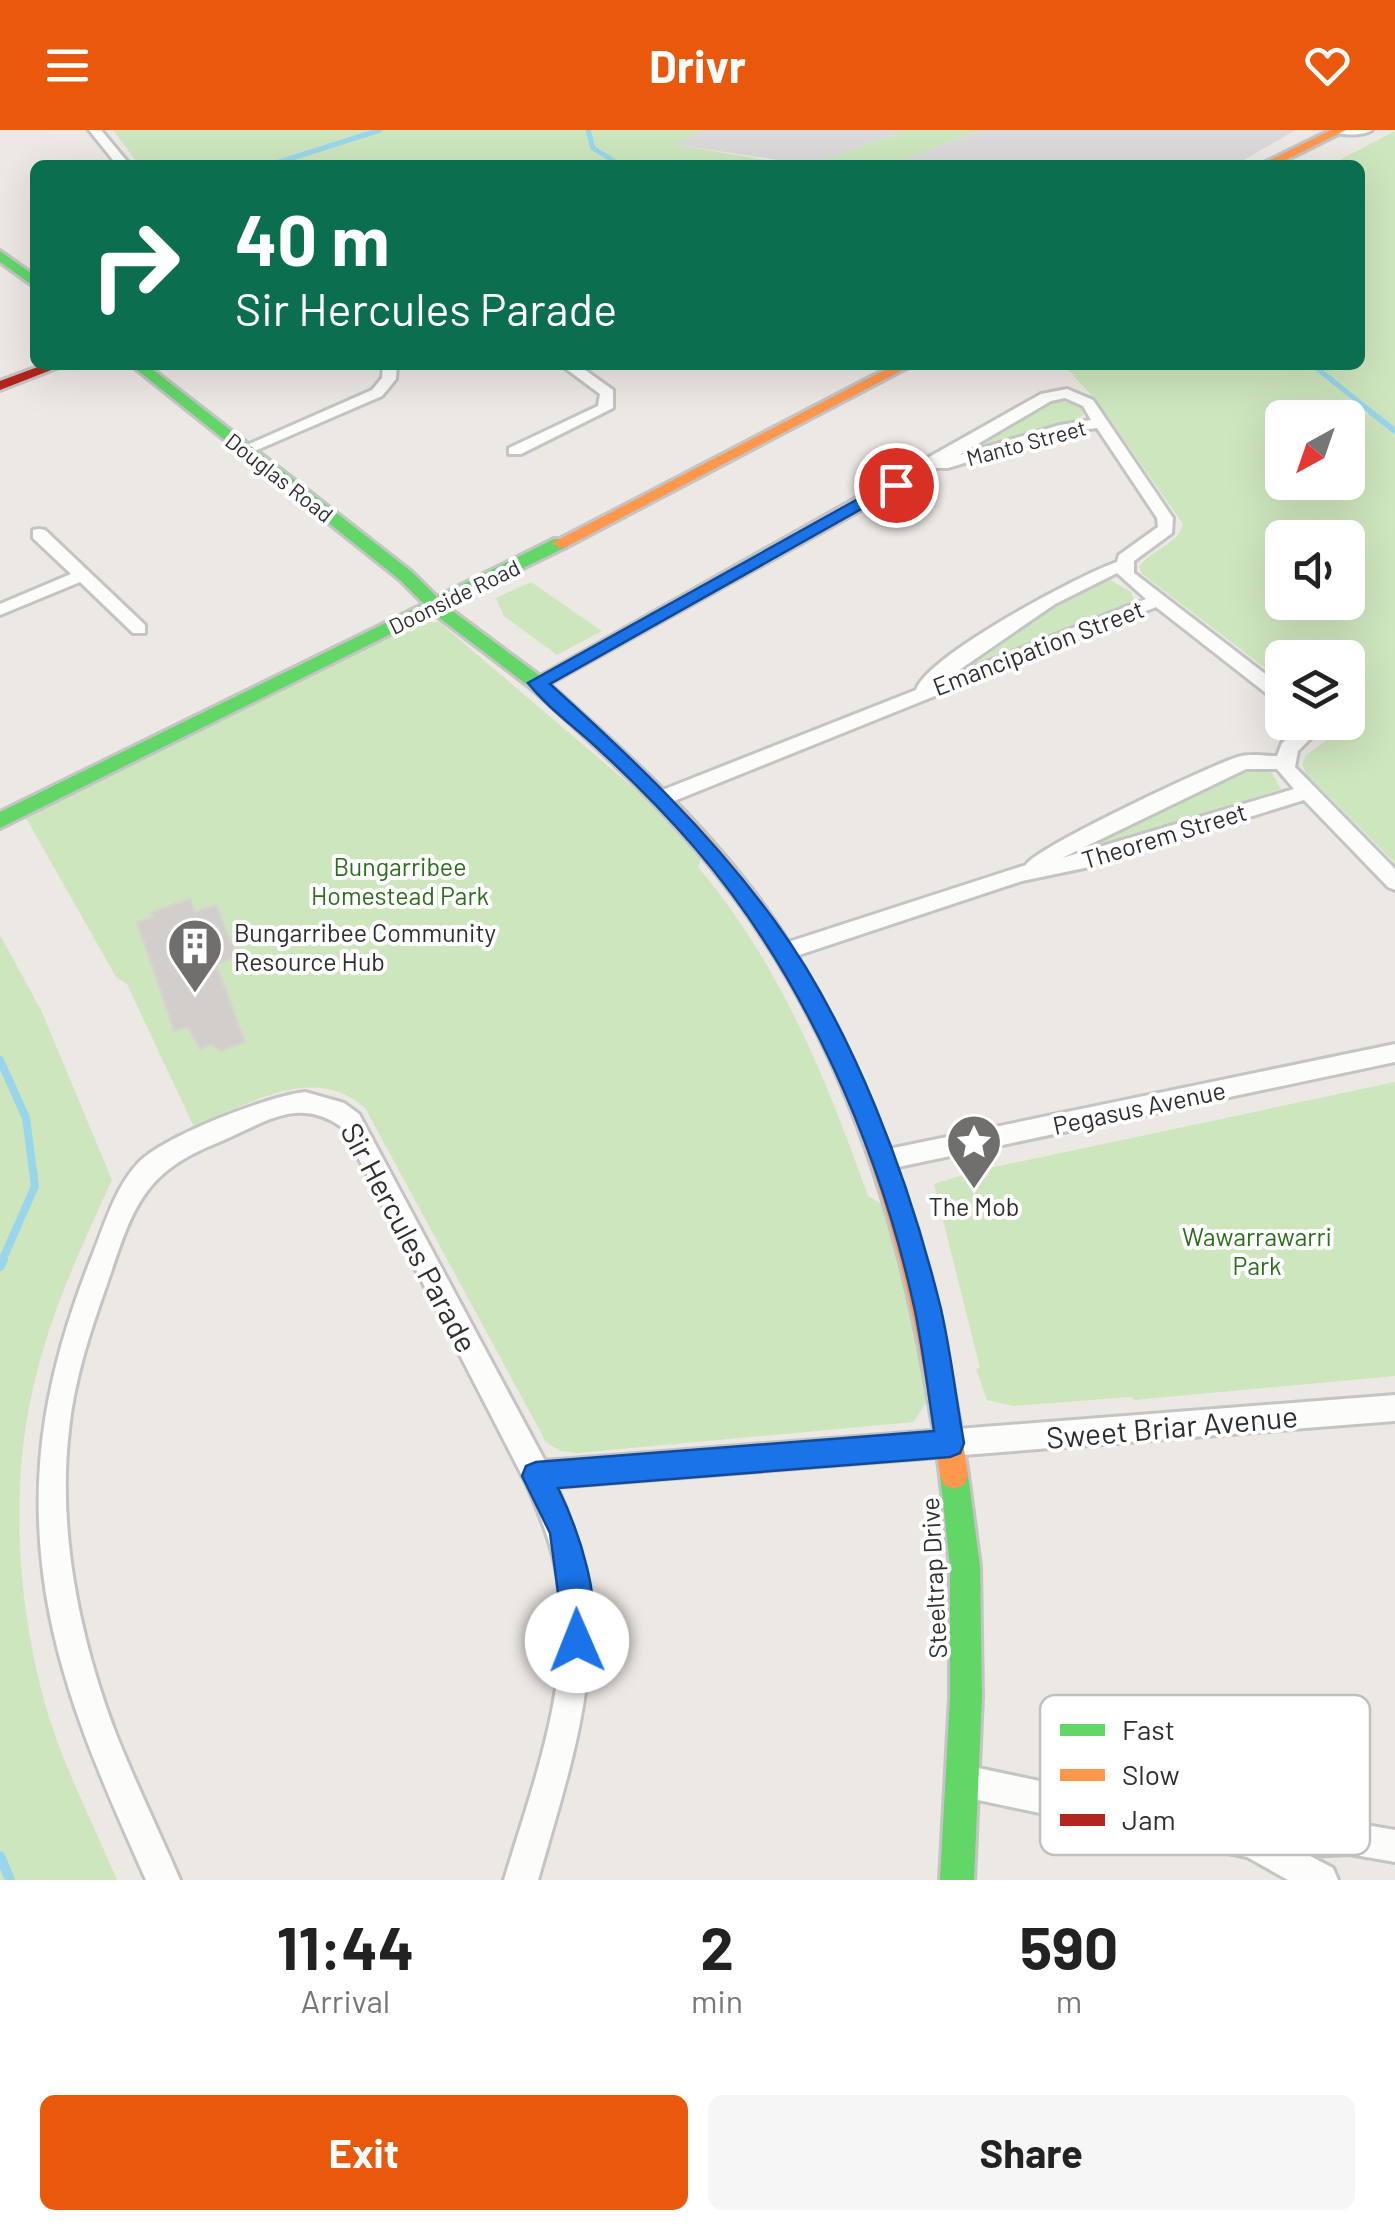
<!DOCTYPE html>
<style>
body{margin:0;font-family:Barlow,sans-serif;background:#f6f6f6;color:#222;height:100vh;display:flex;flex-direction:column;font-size:38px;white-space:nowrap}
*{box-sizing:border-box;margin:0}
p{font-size:32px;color:#767676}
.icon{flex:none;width:55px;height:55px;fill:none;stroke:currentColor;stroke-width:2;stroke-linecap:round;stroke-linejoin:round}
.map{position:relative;height:1750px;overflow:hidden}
.side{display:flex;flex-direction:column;background:#fff;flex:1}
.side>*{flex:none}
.banner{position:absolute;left:30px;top:30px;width:1335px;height:210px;border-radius:15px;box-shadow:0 10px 40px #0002;background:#0b6e4f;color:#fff;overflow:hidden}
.needle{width:65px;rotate:220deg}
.tools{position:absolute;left:1265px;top:270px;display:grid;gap:20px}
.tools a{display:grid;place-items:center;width:100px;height:100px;border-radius:15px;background:#fff;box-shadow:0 10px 40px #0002;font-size:50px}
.pin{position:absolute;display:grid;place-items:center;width:85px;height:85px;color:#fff;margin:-42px;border:5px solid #fff;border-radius:50%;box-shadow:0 2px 10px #0007}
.me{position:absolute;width:110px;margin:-55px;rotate:359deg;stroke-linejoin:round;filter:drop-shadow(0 0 8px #0008)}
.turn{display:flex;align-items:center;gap:35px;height:210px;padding:0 40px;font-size:45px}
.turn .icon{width:130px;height:130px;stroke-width:2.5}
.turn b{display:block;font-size:70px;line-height:85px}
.eta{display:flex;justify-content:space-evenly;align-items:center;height:170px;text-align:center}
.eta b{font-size:60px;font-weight:700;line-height:70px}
.button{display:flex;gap:20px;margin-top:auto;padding:20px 40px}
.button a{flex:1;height:115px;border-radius:15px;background:#ea580c;color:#fff;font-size:40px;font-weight:700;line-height:115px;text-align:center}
.button a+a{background:#f6f6f6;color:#222}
header{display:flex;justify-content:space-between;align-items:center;height:130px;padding:0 40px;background:#ea580c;color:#fff;font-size:45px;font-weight:700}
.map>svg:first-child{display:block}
.industrial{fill:#dcd9db}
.green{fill:#cee6be;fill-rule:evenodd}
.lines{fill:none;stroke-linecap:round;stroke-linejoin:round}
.stream-far3{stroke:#99d6ec;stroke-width:5}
.stream-far2{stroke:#99d6ec;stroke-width:6}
.stream-far1{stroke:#99d6ec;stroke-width:8}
.stream{stroke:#99d6ec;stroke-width:10}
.building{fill:#d1cecb;stroke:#d7d4d0;stroke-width:2.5}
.street-casing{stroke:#c5c4c5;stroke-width:6}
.fast-casing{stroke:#c5c4c5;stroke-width:6}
.slow-casing{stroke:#c5c4c5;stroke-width:6}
.jam-casing{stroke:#c5c4c5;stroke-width:6}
.street{fill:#fcfcfb;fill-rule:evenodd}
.fast{fill:#63d668;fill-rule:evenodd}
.slow{fill:#ff974d;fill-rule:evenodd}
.jam{fill:#b3261e;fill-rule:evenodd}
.route{fill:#1a73e8;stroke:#114b97;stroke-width:2.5}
.labels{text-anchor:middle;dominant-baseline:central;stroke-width:8;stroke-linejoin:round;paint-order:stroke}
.far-street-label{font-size:22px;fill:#2e2e2e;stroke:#fff}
.street-label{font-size:25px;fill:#2e2e2e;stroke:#fff}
.park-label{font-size:25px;fill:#2c6e1b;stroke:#fff}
.poi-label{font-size:25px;fill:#2e2e2e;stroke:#fff;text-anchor:start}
.near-street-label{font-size:30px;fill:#2e2e2e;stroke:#fff}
.key{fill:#fff;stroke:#c0c0c0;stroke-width:2.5}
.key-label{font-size:28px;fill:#2e2e2e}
</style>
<header><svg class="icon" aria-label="menu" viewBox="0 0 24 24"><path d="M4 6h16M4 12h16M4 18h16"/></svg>Drivr<svg class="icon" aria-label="heart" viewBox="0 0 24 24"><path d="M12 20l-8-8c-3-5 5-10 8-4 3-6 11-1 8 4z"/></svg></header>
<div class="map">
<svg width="1395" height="1750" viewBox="0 0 1395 1750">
<rect width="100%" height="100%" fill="#ece8e4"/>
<path class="industrial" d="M706 0H906L812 35 671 14Z
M981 0H1296L1235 35H890Z"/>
<path class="green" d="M113 0H706L673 14 792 35H139Z
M906 0H981L890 35H812Z
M1395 1V733L1306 644 1302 634 1306 625 1327 610 1329 593 1348 592V528H1282V551L1142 444 1139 437C1150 420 1178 415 1183 394L1098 273 1064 235H1360V35H1330ZM1282 288H1348V352H1282ZM1282 408H1348V472H1282Z
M1052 270 1079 274 1084 284 1073 292 962 325 957 322Z
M1105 447 1131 462 1135 472 954 544 1095 449Z
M531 452 602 501 557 525 504 486 496 468Z
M439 492 656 677 701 728 698 737C780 834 826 948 868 1066L883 1075 909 1174 925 1258 926 1273 913 1292 577 1323 560 1321 546 1312 365 978C314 932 247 975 194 997L127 854 116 847 26 688 417 493Z
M1251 637 1272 643 1281 659 1085 724 1080 722V718Z
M0 805 41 880 112 1050C83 1113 54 1175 37 1242 9 1347 16 1469 45 1574 62 1634 93 1693 117 1750H0Z
M1395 952V1246L1134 1270 1131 1267 1013 1276 987 1270 976 1239 980 1238 934 1054 976 1041Z"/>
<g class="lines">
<path class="stream-far3" d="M588 0 593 18 620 35
M270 35 380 0
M1313 235 1375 285"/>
<path class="stream-far2" d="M1372 283 1395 301"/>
<path class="stream-far1" d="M0 930 26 988 35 1056 2 1131"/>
<path class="stream" d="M0 1136 3 1129
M0 1726 10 1750"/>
</g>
<path class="building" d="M190 769 195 782 216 775 237 827 216 834 245 912 220 921 212 914 200 919 188 897 174 901 137 792 153 787 151 782Z"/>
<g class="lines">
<g class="street-casing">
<path id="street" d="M89 0H101L130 35H117Z
M1331 0H1372C1363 6 1340 6 1331 0Z
M383 235H397L396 249 382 266 252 322 238 319 372 260 382 248Z
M561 235H578L613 260V278L521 324H509V318L598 276 600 264Z
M1067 259 1093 270 1173 388 1172 403 1134 431V443L1282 557V572L1275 570 1156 477 669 673H655L652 668 655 663 916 560C927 526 1079 445 1117 432L1119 425 1158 397 1157 388 1097 298 1067 302 948 338H936L544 557 537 559 528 553 1041 264ZM1065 268 1083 276 1091 290 1060 295 959 325 1051 271ZM1117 443 1146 469 949 547 1055 474Z
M39 399 45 400 145 495V503H133L80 452 0 485V474L71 444 33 408V400Z
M1299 592H1318L1319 600 1298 621 1295 637 1395 739V760L1388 757 1304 670 1089 737 1022 751 784 830 773 822 776 816 1026 735C1033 719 1211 635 1238 627 1250 623 1264 626 1277 626L1282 613 1299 598ZM1246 639H1277L1294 659 1062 728Z
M1395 914V932L884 1040 875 1037 872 1030 875 1023 884 1020Z
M305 962 344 973 359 984 545 1331 1395 1265V1291L557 1357C620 1500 578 1609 538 1750H504C533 1654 573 1551 558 1450 553 1416 540 1385 527 1355L343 998C297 964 262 995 217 1013 141 1043 132 1081 107 1154 90 1202 74 1250 69 1300 57 1402 80 1510 116 1604 136 1654 159 1701 180 1750H146C103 1654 58 1555 44 1450 28 1333 49 1234 92 1126 105 1094 115 1057 139 1032 165 1006 268 966 305 962Z
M964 1635 1253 1696 1349 1692 1395 1700V1732L1349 1724 1310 1726 1333 1738 1338 1750H1288L1247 1727 964 1667 953 1662 948 1651 953 1640Z"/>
</g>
<g class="fast-casing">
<path id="fast" d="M0 121 35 146V157L0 132Z
M131 235H147L412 442 437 467 554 409H566V417L446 476 544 549 598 598V606H584L530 557 433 483 0 698V682L424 474 400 450Z
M954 1331 964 1335 968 1345 980 1436 982 1567 974 1750H940L950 1567V1436L940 1345 944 1335Z"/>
</g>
<g class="slow-casing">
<path id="slow" d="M1331 0H1346L1276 35H1260Z
M894 235H912L566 417 560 418 552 413Z
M591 596 598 598C663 657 727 720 776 793 888 959 939 1149 968 1345L964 1355 954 1359 944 1355 940 1345C914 1154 868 966 760 804 712 730 649 666 584 606L581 602Z"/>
</g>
<g class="jam-casing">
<path id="jam" d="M43 235H64L0 260V251Z"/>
</g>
<use href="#street" class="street"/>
<use href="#fast" class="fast"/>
<use href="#slow" class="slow"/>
<use href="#jam" class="jam"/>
</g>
<path class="route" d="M890 351 904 355 550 554C631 627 709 701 774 790 853 898 909 1049 941 1179 951 1223 956 1269 964 1313L960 1323 950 1327 558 1358C578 1399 606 1477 588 1522L577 1527 566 1522 550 1403 522 1346 526 1336 536 1332 934 1301C928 1261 923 1220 915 1181 880 1019 804 844 695 718 664 682 630 648 594 615 572 595 546 576 528 553Z"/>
<defs>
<g id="building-pin" transform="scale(2.875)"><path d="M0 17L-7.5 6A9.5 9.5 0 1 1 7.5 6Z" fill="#706f6e" stroke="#fff"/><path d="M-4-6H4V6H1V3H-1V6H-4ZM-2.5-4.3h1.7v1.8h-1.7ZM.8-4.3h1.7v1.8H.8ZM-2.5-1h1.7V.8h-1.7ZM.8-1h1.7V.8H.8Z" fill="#fff"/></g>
<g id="sight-pin" transform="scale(2.875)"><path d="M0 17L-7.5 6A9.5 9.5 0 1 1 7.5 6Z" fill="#706f6e" stroke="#fff"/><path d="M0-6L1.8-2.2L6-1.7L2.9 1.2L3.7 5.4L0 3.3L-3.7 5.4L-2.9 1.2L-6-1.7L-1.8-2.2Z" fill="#fff"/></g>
</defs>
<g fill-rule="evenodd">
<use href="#building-pin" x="195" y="816"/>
<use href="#sight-pin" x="974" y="1012"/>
</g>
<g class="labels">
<g class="far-street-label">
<text transform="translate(1026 312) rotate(-15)">Manto Street</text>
<text transform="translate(280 347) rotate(38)">Douglas Road</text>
<text transform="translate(454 466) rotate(-26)">Doonside Road</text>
</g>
<g class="street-label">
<text transform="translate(1038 517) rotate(-21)">Emancipation Street</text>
<text transform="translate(1164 705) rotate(-17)">Theorem Street</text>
<text transform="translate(1139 977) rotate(-12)">Pegasus Avenue</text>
<text transform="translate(933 1448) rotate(-93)">Steeltrap Drive</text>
</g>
<g class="park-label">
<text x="400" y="736">Bungarribee<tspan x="400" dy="29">Homestead Park</tspan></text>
<text x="1257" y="1106">Wawarrawarri<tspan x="1257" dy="29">Park</tspan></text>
</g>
<g class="poi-label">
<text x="234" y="802">Bungarribee Community<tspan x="234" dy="29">Resource Hub</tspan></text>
<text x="974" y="1076" text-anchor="middle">The Mob</text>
</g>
<g class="near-street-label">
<text transform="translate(410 1107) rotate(62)">Sir Hercules Parade</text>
<text transform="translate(1172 1296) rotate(-5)">Sweet Briar Avenue</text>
</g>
</g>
<rect x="1040" y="1565" width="330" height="160" rx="15" class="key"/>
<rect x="1060" y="1594" width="45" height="12" fill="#63d668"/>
<rect x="1060" y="1639" width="45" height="12" fill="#ff974d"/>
<rect x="1060" y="1684" width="45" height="12" fill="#b3261e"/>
<g class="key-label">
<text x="1122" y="1610">Fast</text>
<text x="1122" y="1655">Slow</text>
<text x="1122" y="1700">Jam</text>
</g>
</svg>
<div class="tools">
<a><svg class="needle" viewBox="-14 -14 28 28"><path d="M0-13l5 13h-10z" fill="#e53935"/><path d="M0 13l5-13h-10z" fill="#767676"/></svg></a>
<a><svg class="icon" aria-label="sound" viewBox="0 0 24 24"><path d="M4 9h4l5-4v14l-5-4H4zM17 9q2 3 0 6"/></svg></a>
<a><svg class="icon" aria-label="layers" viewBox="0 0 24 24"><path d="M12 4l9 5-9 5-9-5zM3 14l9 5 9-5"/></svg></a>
</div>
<div class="pin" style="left:896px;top:355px;background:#d93025"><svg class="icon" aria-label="arrive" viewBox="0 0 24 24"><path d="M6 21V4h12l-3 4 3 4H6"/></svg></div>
<svg class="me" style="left:577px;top:1511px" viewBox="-20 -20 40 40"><circle r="19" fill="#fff"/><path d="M0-13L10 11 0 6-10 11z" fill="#1a73e8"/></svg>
<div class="banner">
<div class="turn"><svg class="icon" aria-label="right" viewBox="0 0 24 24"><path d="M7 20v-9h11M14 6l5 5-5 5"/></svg><div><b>40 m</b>Sir Hercules Parade</div></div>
</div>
</div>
<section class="side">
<div class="eta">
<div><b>11:44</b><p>Arrival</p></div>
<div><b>2</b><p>min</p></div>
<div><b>590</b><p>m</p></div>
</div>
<div class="button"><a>Exit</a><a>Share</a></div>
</section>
